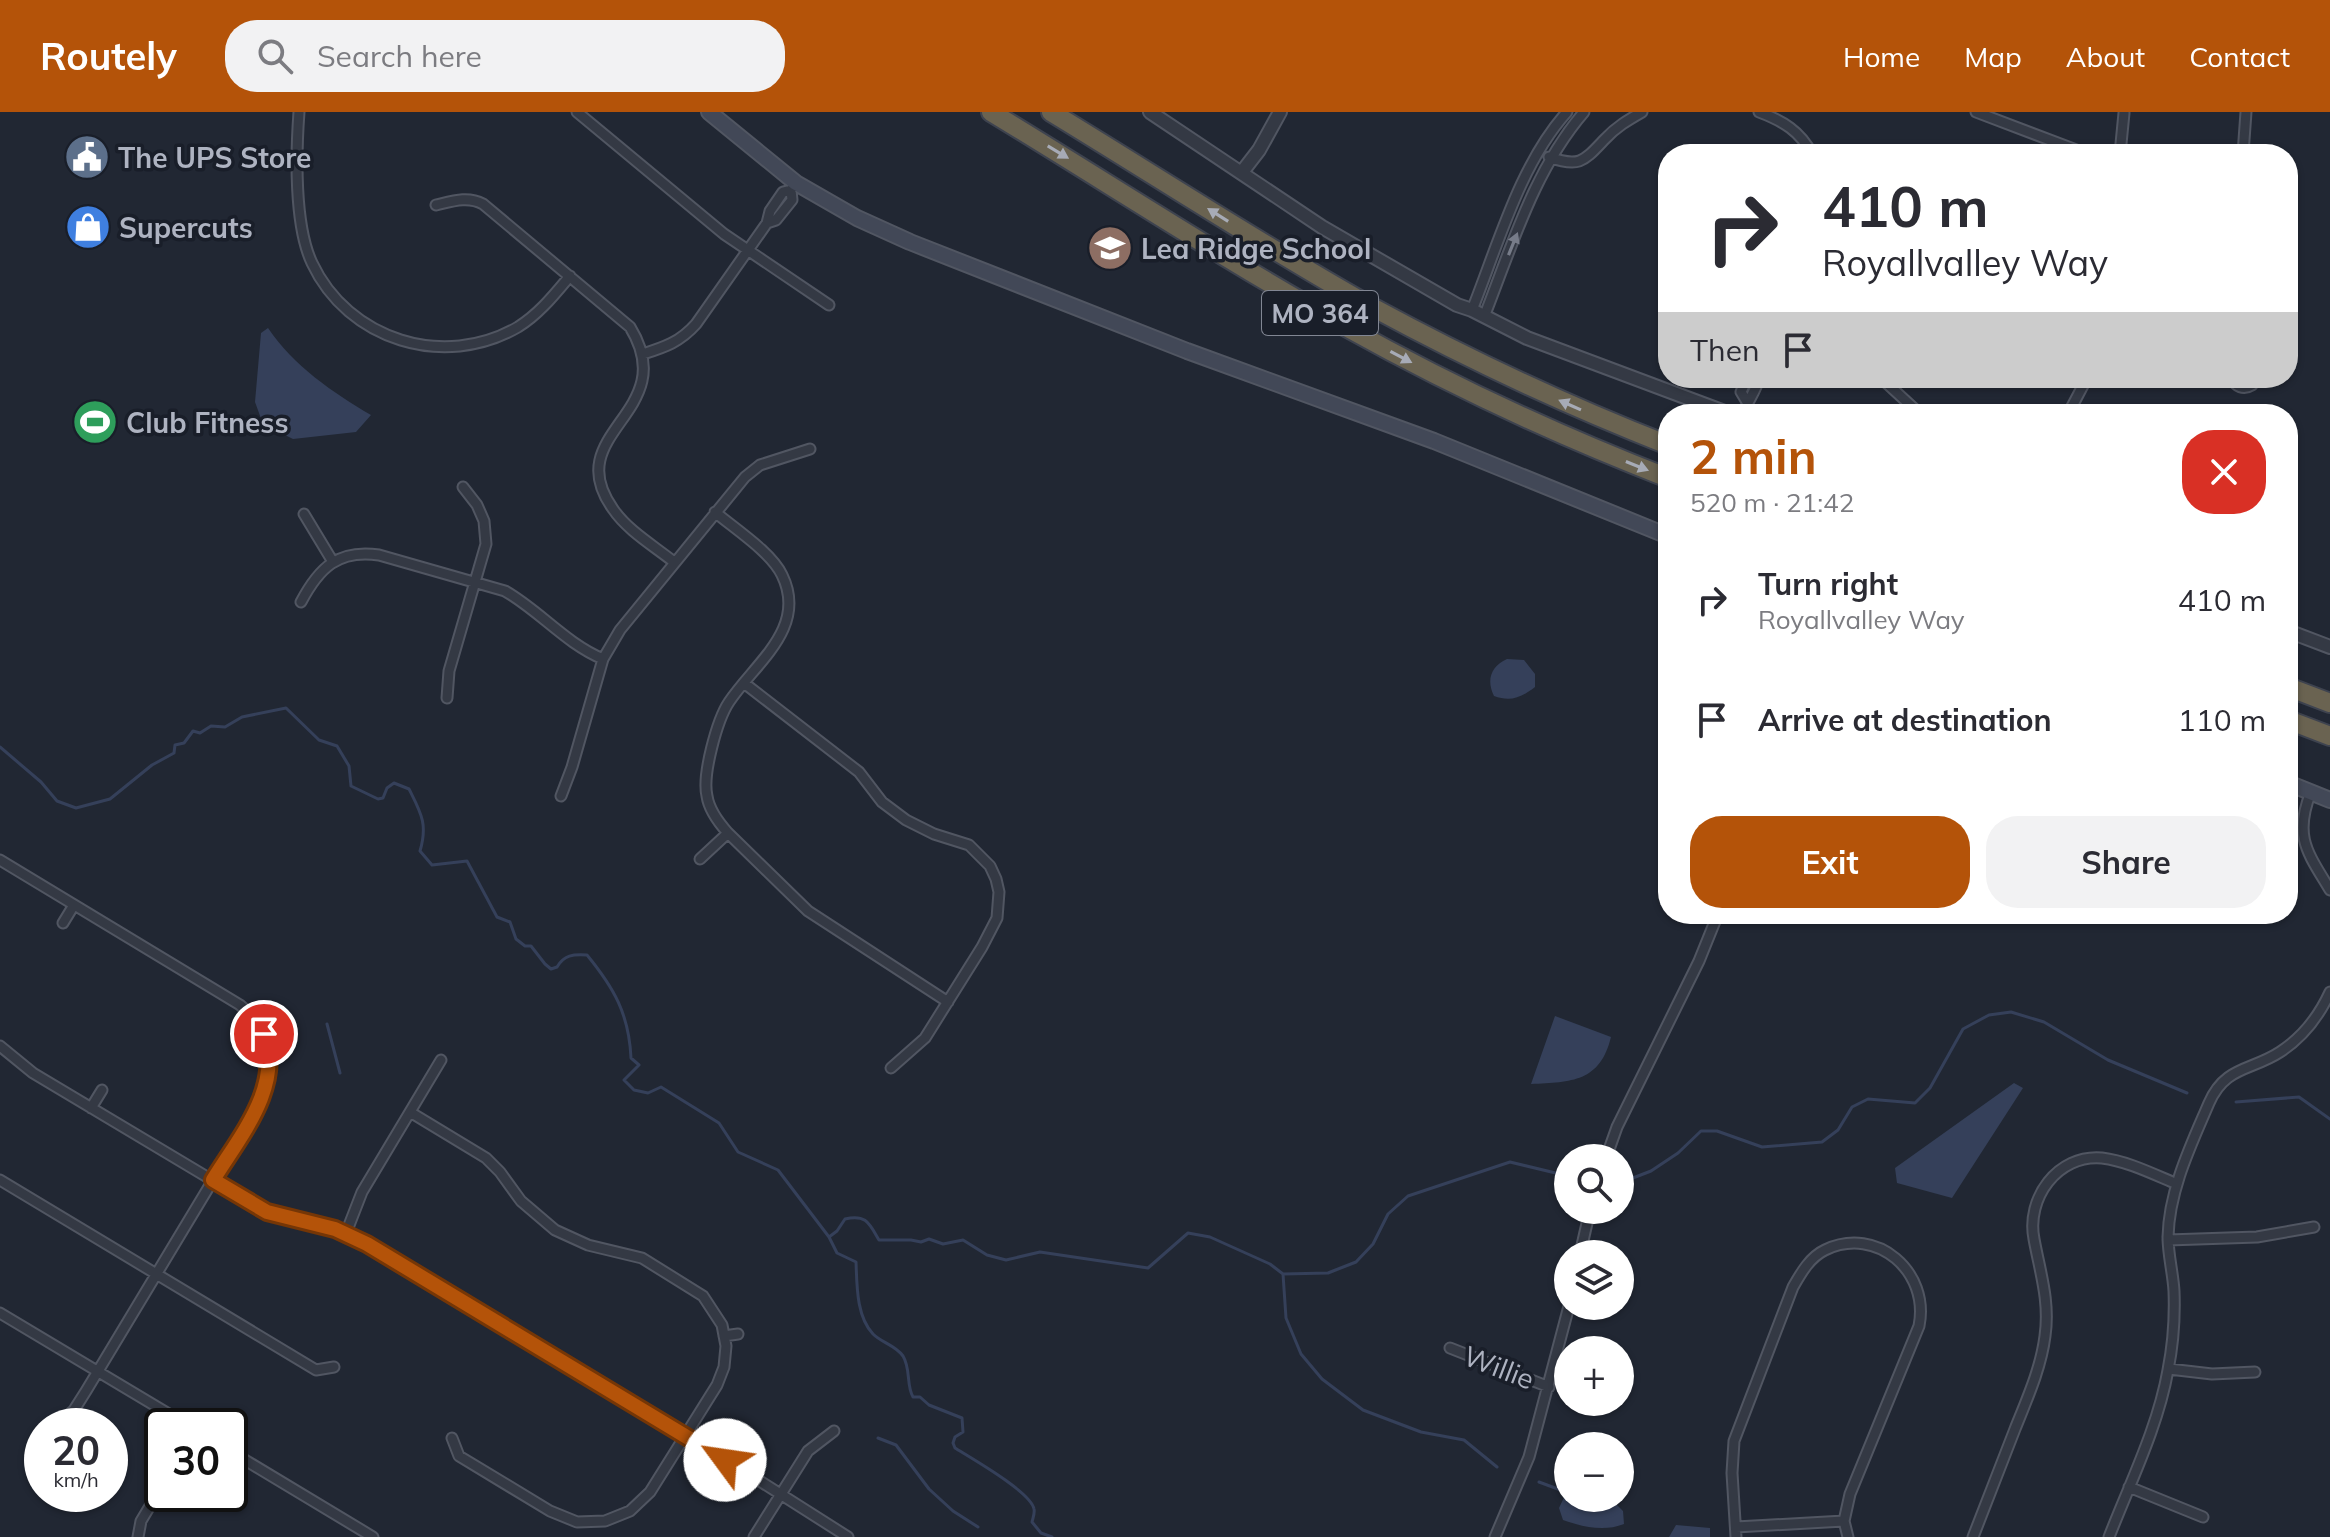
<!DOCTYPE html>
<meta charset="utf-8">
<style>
body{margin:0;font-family:Mulish,sans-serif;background:#f2f2f3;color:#2b2b33;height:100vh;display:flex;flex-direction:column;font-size:30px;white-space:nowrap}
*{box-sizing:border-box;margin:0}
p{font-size:26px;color:#7c7c81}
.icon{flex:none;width:44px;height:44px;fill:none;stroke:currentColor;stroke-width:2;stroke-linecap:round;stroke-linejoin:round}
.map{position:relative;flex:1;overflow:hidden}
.side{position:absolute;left:1658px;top:292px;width:640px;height:520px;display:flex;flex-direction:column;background:#fff;border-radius:32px;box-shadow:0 2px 6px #0004}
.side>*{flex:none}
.banner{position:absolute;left:1658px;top:32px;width:640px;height:244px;border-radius:32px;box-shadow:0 2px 6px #0004;background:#fff;color:#2b2b33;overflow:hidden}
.tools{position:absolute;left:1554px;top:1032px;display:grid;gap:16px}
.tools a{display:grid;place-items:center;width:80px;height:80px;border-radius:50%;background:#fff;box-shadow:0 2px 6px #0004;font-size:40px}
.speed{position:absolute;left:24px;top:1296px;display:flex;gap:16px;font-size:40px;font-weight:700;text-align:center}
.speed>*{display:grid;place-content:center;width:104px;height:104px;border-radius:50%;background:#fff;box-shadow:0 2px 6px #0004;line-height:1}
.speed small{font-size:20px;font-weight:400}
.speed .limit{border:4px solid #111;border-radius:12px;background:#fff;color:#111}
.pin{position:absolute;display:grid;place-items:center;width:68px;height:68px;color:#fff;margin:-34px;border:4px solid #fff;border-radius:50%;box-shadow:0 2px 8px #0007}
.me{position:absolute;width:88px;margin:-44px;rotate:301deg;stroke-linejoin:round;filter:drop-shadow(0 0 6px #0008)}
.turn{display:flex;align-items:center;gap:28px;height:168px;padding:0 32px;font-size:36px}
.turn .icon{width:104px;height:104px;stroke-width:2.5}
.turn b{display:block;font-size:56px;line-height:68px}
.then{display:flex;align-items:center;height:76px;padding:0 32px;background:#0003;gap:16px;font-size:30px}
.round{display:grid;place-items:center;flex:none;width:84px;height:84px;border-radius:32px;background:#f2f2f3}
.head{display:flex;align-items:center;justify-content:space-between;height:136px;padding:0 32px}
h1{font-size:48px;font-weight:700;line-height:60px;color:#b45309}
.primary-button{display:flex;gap:16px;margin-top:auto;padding:16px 32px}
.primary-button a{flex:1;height:92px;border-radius:32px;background:#b45309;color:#fff;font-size:32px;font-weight:700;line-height:92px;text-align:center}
.primary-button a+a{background:#f2f2f3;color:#2b2b33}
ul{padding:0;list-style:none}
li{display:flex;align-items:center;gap:24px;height:120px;padding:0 32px}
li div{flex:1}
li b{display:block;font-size:30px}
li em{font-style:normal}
header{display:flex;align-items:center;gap:48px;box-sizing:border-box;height:112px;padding:0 40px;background:#b45309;color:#fff}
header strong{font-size:38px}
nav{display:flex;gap:44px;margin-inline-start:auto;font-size:28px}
.search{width:560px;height:72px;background:#f2f2f3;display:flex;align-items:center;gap:20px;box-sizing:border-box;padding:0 28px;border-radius:32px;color:#7c7c81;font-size:30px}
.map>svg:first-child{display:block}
.water{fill:#35405a}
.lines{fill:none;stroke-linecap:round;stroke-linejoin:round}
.stream{stroke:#35405a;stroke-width:3}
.minor-casing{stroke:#515662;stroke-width:13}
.tertiary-casing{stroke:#515662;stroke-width:16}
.secondary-casing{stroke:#515662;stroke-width:18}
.motorway-casing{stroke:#3e434f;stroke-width:22}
.minor{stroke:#343944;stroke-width:9}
.tertiary{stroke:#343944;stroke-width:12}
.secondary{stroke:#424857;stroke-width:14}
.motorway{stroke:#6a6351;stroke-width:18}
.oneway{fill:#a7abb6}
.oneway2{fill:#777c89}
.route-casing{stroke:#753606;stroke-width:20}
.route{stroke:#b45309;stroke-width:14}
.labels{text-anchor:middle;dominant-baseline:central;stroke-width:7;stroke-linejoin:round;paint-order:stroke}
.shield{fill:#191e29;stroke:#818693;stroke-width:2}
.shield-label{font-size:26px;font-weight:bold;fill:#aeb3c1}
.poi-label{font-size:28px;font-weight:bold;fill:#aeb3c1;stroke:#191e29;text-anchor:start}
.street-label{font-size:28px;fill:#aeb3c1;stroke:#191e29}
</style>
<header>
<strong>Routely</strong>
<div class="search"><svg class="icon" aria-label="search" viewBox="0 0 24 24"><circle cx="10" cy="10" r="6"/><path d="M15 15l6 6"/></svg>Search here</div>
<nav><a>Home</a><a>Map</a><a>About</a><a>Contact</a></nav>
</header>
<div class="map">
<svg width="2330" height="1425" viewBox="0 0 2330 1425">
<rect width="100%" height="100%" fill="#212733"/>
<path class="water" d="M268 216C294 254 332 280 371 303L356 320 293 327 263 312 255 290 261 221Z
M1507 547 1524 548 1535 562V575C1521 586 1510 590 1494 584 1486 568 1491 554 1507 547Z
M1555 904 1611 925C1600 970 1572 970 1531 972Z
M2014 971 2023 976 1952 1086 1897 1071 1895 1056Z
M1568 1377V1386H1610L1623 1399 1624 1412C1604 1420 1583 1415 1563 1408L1559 1396Z
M1676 1413 1710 1416V1425H1669Z"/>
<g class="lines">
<path class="stream" d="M0 635 41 670 57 689 76 696 110 687 152 653 174 641 175 633 184 631 193 619 200 621 211 614 225 615 242 605 286 596 319 628 337 634 349 654 351 674 378 687 383 686 387 676 394 671 409 677C421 701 428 712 420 739L432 753 467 749 497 805 510 810 516 827 525 834H531L545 852 551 857 557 855C564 843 573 842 587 843 614 876 629 902 631 946L639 953 624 968 634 978 648 981 661 975 719 1011 738 1040 778 1058 829 1125 837 1141 856 1150C857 1172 856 1204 873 1222 882 1231 895 1233 903 1244 911 1257 906 1273 913 1285H920L929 1293 962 1306 963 1320 955 1325 953 1331 955 1336C971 1346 1031 1380 1034 1397 1035 1401 1033 1406 1032 1410L1041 1421 1052 1425
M327 912 340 961
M2236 990 2299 985 2330 1007
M1620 1071 1651 1059 1678 1041 1701 1019H1717L1762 1035 1822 1030 1838 1018 1852 995 1868 987 1915 991 1930 976 1963 917 1989 903 2011 900 2044 910 2108 948 2187 981
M829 1125 837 1119 845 1107C866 1102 869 1111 879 1128H911L921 1130 929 1127 943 1132 963 1128 987 1143 1006 1148 1040 1140 1148 1156 1188 1121 1210 1125 1270 1152 1283 1162 1328 1161 1356 1150 1373 1132 1388 1102 1408 1084 1510 1050 1568 1064
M1283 1162 1286 1206 1301 1242 1322 1267 1363 1298 1421 1320 1464 1328 1497 1355
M878 1326 896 1333 929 1377 953 1399 978 1415
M1539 1370 1566 1380"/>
<g class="minor-casing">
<path id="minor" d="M299 0C296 41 294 113 312 151 348 228 444 258 518 215 539 202 554 183 570 164
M577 0 724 122 829 193
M1759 0C1783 9 1800 19 1812 42
M1976 0 2087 42
M2120 42 2124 1
M2225 42 2243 40
M2243 42 2246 0
M1549 45C1580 56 1584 49 1605 27 1616 15 1628 8 1642 0
M436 93C453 89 468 84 483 92L630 215C683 301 558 320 613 397 627 418 654 434 674 450
M767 111 776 108 792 88 791 78
M1472 198C1498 133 1520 52 1567 0
M1484 205C1512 134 1534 58 1584 0
M643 242C665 235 680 230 696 212L767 111 770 99 783 80 791 78 796 71
M1881 266 1920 302
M2232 266C2235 275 2244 278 2252 273L2257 266
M1747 290 1741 280 1747 266
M1743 302C1747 289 1756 280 1759 266
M2068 302 2087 266
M715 400C735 417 771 440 782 463 808 516 755 551 729 590 717 608 702 663 707 684 709 698 719 711 728 721L808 799 948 890
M304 402 333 450
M301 490C319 456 338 437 379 443L505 479C540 499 565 531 603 547
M744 571 859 660 882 690 906 708 934 722 969 733 990 754 996 767 999 780 997 806 982 835 925 926 891 956
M447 586 449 559 486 432 484 409 477 393 463 375
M2311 680C2293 725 2308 741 2330 778
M561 684 572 655 603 547 620 518 745 365 760 353 810 337
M700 747 728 721
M0 748 240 893C270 918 279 956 260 990L86 1279 74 1298 56 1314
M63 811 74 793
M0 934 33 961 259 1096C296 1113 329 1111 367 1132L733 1352 848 1425
M268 936 286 931
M91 996 102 978
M410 1000 486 1046 500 1060 521 1089 555 1118 588 1133 642 1146 703 1184 722 1213 726 1234 724 1255 717 1273 650 1380 630 1399 605 1409 577 1410 550 1399 459 1344 452 1326
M1606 1046 1617 1015 1699 849 1718 802
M0 1068 316 1258 334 1255
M346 1121 362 1080 441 948
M2168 1128 2257 1125 2314 1115
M1580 1142 1590 1098
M0 1201 189 1314
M724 1224 738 1222
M1450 1236 1549 1275
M2169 1257 2212 1262 2255 1260
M230 1339 373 1425
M2129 1375 2203 1405
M1736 1415 1844 1409
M138 1425 141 1409 162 1374
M754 1425 808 1339 834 1319
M1495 1425 1529 1345 1569 1194
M1736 1425 1732 1361 1734 1329 1793 1175C1801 1161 1810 1145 1825 1138 1877 1113 1930 1160 1919 1214L1850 1382 1844 1409 1848 1425
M1973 1425C1987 1389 2001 1353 2015 1317 2027 1287 2041 1256 2045 1224 2050 1189 2040 1160 2034 1127 2026 1087 2057 1042 2102 1046 2127 1049 2153 1062 2177 1072
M2109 1425C2130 1371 2158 1315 2168 1258 2173 1233 2175 1205 2174 1179 2173 1161 2168 1143 2168 1125 2169 1078 2191 1033 2209 991 2225 954 2251 959 2280 940 2303 925 2319 904 2330 880"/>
</g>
<g class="tertiary-casing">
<path id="tertiary" d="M1150 0 1322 115 1457 193 1472 198 1527 226 1730 302
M1242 60 1259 38 1280 0
M2288 519 2330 535"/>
</g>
<g class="secondary-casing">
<path id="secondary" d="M709 0 796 71 857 106 910 130 1187 239 1434 329 1668 424
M2288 671 2330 688"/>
</g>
<g class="motorway-casing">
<path id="motorway" d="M991 0C1108 71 1224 147 1344 214 1448 272 1557 323 1668 366
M1051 0C1158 65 1263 134 1372 195 1468 247 1566 293 1668 333
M2288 575 2330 591
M2288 608 2330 624"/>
</g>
<use href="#minor" class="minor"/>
<use href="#tertiary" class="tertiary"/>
<use href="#secondary" class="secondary"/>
<use href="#motorway" class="motorway"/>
</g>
<defs><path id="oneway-solid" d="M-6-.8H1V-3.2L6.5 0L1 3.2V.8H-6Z" transform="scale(2)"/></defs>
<g class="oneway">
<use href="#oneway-solid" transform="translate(1058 40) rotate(31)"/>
<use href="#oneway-solid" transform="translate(1218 103) rotate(-148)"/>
<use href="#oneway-solid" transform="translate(1401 245) rotate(28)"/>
<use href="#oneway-solid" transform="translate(1570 293) rotate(-156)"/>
<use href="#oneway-solid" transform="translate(1637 354) rotate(22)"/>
</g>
<use class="oneway2" href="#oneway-solid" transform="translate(1513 132) rotate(-68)"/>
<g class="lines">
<g class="route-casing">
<path id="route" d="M264 922C283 975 240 1024 213 1068L267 1100 335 1117 367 1132 725 1348"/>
</g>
<use href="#route" class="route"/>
</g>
<defs>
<g id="civic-disc" transform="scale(2.3)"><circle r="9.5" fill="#5c6f8a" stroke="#191e29"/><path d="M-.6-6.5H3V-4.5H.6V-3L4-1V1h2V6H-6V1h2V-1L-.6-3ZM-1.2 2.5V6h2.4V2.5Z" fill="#fff"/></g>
<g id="shop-disc" transform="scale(2.3)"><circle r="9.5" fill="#3f7fe0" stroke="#191e29"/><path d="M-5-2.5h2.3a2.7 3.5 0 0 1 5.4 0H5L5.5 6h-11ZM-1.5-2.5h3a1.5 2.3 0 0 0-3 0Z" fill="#fff"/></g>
<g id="school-disc" transform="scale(2.3)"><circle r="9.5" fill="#8d6e63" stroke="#191e29"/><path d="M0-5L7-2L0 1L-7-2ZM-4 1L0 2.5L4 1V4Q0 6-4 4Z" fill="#fff"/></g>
<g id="stadium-disc" transform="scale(2.3)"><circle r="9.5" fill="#2e9e5b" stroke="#191e29"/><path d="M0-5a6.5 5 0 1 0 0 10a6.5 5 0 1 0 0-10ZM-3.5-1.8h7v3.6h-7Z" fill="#fff"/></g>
</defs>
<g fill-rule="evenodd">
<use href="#civic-disc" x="87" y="45"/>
<use href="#shop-disc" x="88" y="115"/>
<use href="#school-disc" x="1110" y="136"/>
<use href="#stadium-disc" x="95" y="310"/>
</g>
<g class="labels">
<rect class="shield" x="1262" y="179" width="116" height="44" rx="6"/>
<g class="shield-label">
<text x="1320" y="201">MO 364</text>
</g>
<g class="poi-label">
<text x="118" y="45">The UPS Store</text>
<text x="119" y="115">Supercuts</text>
<text x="1141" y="136">Lea Ridge School</text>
<text x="126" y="310">Club Fitness</text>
</g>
<g class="street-label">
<text transform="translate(1499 1255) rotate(21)">Willie</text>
</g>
</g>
</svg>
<div class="tools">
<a><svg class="icon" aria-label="search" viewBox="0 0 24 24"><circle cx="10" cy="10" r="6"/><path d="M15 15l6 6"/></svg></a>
<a><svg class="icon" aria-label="layers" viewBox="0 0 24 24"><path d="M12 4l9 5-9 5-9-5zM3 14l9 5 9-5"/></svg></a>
<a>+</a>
<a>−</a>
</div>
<div class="speed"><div>20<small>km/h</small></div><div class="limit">30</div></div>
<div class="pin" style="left:264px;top:922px;background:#d93025"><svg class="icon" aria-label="arrive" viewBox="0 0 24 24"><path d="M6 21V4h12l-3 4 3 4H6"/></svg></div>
<svg class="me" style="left:725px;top:1348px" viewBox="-20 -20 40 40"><circle r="19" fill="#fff"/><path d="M0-13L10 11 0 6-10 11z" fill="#b45309"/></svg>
<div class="banner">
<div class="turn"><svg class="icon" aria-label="right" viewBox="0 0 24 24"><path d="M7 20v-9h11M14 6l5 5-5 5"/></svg><div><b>410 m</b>Royallvalley Way</div></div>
<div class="then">Then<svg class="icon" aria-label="arrive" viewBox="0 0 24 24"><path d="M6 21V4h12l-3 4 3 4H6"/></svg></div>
</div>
<section class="side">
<div class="head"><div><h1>2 min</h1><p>520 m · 21:42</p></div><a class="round" style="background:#d93025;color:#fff"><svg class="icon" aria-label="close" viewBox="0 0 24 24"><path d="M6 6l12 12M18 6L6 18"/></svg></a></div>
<ul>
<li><svg class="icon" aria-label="right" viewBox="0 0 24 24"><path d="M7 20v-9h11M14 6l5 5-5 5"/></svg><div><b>Turn right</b><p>Royallvalley Way</p></div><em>410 m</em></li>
<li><svg class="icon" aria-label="arrive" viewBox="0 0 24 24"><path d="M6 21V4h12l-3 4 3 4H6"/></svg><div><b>Arrive at destination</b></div><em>110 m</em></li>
</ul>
<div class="primary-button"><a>Exit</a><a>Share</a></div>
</section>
</div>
